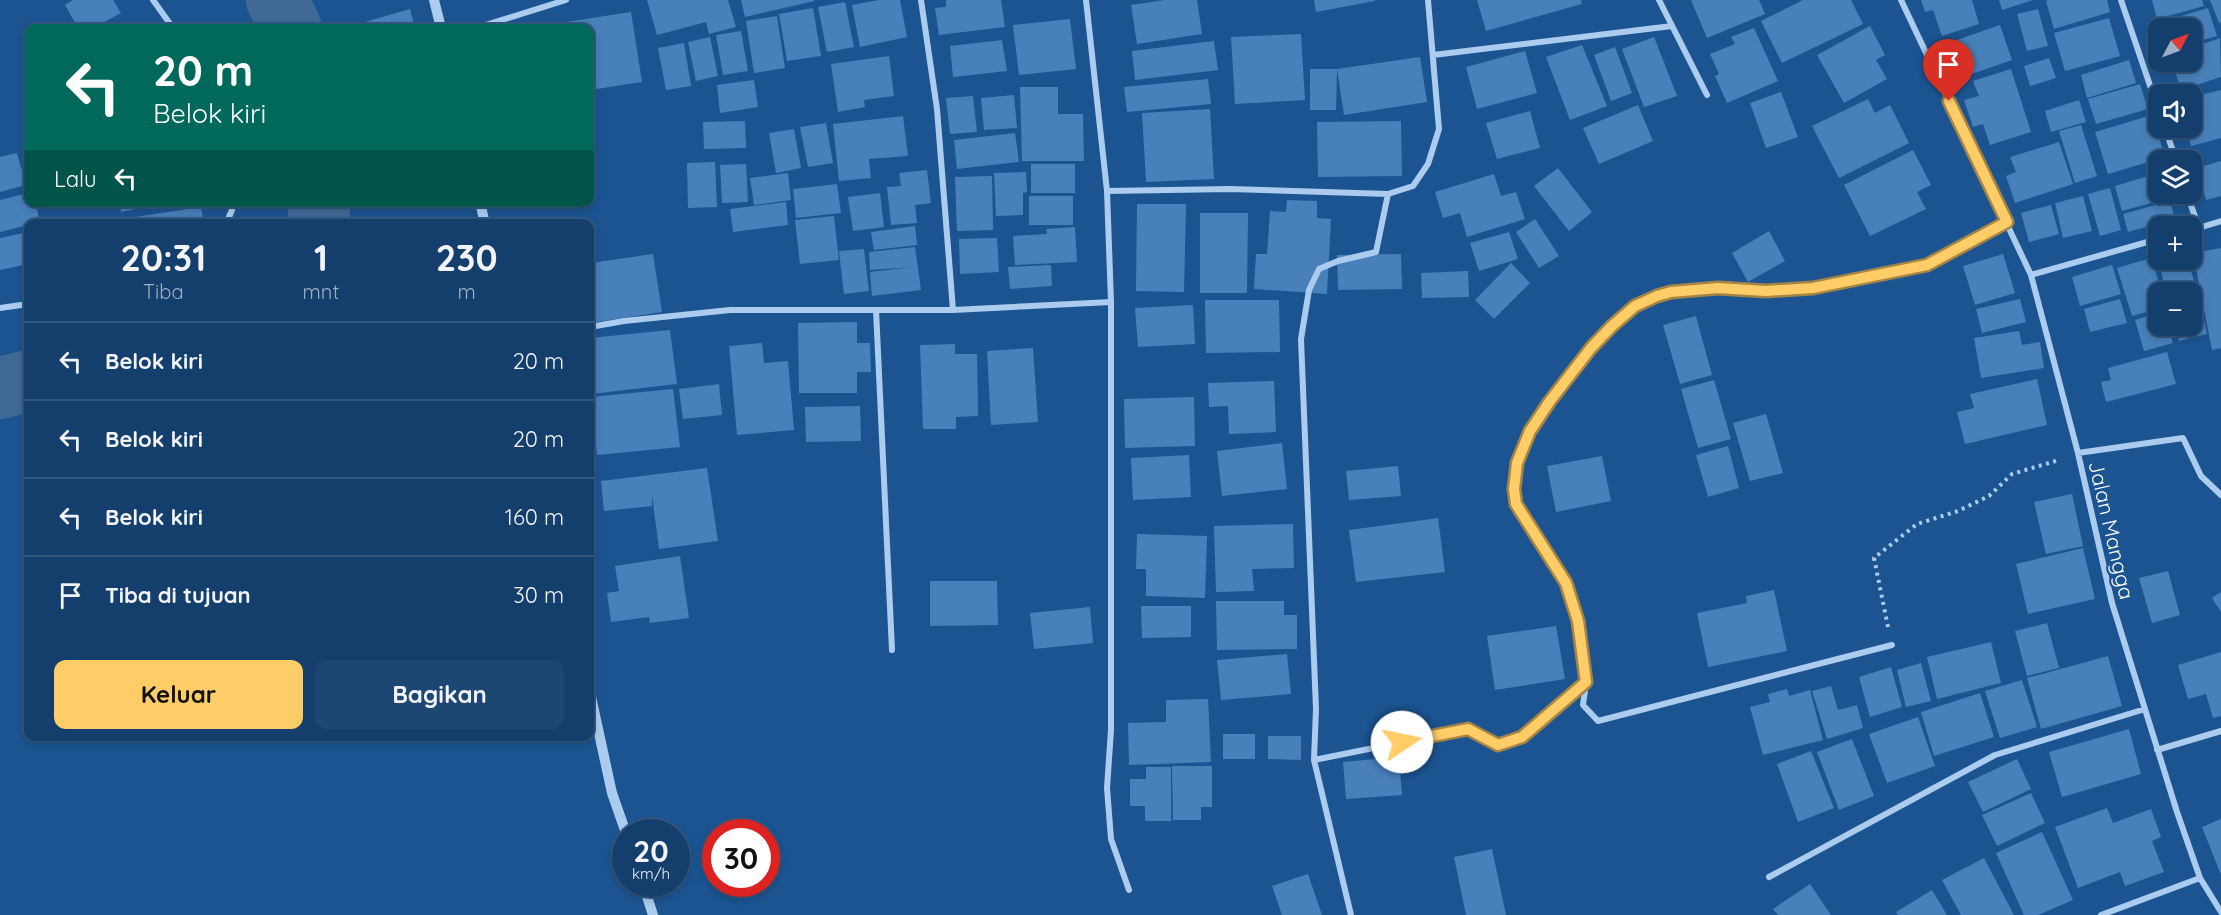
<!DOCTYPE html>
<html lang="id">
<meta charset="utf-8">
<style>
body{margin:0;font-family:Quicksand,sans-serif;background:#1d4672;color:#f1f3f6;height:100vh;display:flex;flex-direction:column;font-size:22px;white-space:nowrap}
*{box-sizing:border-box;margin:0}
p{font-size:20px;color:#9dafc2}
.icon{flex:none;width:33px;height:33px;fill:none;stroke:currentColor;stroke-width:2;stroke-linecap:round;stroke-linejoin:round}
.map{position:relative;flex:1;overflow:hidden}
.drawer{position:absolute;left:24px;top:219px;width:570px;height:522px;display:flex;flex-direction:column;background:#143f6d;border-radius:12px;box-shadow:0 3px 9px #0003,0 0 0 2px #335880}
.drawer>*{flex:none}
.top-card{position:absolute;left:24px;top:24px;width:570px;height:183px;border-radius:12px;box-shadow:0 3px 9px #0003,0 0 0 2px #335880;background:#00695c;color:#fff;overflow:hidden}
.needle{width:39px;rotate:49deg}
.fabs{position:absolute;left:2148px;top:18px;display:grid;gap:12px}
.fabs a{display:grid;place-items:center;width:54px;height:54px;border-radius:12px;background:#143f6d;box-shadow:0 3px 9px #0003,0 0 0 2px #335880;font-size:30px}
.speed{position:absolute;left:612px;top:819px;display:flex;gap:12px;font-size:30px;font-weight:700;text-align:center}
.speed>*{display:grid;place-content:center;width:78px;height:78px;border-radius:50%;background:#143f6d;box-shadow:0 3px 9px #0003,0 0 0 2px #335880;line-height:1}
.speed small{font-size:15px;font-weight:400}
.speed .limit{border:9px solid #d22;background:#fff;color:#111}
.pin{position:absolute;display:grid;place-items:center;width:51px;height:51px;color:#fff;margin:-62px -26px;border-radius:50% 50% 50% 0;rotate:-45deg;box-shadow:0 0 6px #0007}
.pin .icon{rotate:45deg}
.me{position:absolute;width:66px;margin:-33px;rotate:79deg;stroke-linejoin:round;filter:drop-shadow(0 0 4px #0008)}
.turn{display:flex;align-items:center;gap:21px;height:126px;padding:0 30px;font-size:27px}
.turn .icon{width:78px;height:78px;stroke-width:2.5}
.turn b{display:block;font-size:42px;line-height:51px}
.then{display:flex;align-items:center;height:57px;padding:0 30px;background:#0003;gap:12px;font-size:22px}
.eta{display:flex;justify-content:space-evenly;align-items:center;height:102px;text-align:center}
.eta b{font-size:36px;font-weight:700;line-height:42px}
.cta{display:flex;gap:12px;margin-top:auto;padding:12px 30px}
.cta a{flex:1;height:69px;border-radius:12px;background:#ffcd68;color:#111;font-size:24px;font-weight:700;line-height:69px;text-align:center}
.cta a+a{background:#1d4672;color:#f1f3f6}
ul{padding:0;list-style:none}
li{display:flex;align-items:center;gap:18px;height:78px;padding:0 30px;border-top:2px solid #335880}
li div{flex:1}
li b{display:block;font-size:22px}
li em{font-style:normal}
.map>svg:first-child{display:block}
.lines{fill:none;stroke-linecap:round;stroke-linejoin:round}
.river{stroke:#406995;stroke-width:62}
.building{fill:#4880ba}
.path{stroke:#abccee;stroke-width:4;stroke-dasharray:3 4.5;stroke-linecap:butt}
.minor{stroke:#abccee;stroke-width:6}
.tertiary{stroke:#abccee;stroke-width:10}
.route-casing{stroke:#a68544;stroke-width:15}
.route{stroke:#ffcd68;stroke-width:10}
.labels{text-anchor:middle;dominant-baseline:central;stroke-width:4.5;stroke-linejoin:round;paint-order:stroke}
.street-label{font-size:21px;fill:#fff;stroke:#1b5491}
</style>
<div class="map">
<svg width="2221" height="915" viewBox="0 0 2221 915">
<rect width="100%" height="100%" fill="#1b5491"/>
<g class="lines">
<path class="river" d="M277 0 291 28
M319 202V224
M0 388 28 381"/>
</g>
<path class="building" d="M73 0H113L121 13 93 28H78L65 5Z
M647 0H728L736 27 709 34 706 22 657 35Z
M741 0H814V1L745 17Z
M879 0H900L907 37 860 47 852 5Z
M946 0H1001L1005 27 939 35 935 8 946 7Z
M1165 0H1197L1202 34 1137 44 1131 5Z
M1314 0H1375V1L1316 12Z
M1477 0H1581L1582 4 1486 31Z
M1691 0H1759L1765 14 1707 38Z
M1803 0H1851L1863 24 1782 63 1761 21Z
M1921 0H1972L1979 24 1942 36 1933 10 1925 12Z
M1999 0H2033L2002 10Z
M2049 0H2107L2110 12 2054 29 2046 1Z
M2152 0H2202L2204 6 2157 19Z
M2210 0H2221V22L2219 23Z
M845 2 854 47 827 52 818 7Z
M813 8 821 56 787 61 779 14Z
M2208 8 2217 36 2192 43V28H2159L2158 23Z
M410 9 415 28H352L351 26Z
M2038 9 2048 46 2027 51 2017 14Z
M631 12 642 82 590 90V28H541L540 26Z
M777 16 785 68 754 73 746 21Z
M2109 18 2120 56 2065 71 2054 33Z
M1070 19 1076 69 1019 75 1013 25Z
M2000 25 2012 60 1966 76 1954 41Z
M1870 26 1885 55 1876 60 1887 79 1844 103 1817 55Z
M1754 28 1778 81 1727 103 1715 76 1719 74 1710 54 1735 44 1731 37Z
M741 31 748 71 723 75 716 35Z
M1301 34 1305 100 1235 104 1231 37Z
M710 37 718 76 696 81 688 42Z
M1654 37 1677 96 1644 107 1622 49Z
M2220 38 2221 77 2181 90 2172 62H2192V48Z
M1002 40 1007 71 953 77 950 46Z
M1214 41 1218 70 1135 80 1132 51Z
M684 43 691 86 666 90 658 48Z
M1582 45 1607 106 1570 120 1546 57Z
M1615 47 1632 93 1611 101 1594 55Z
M1525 51 1537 93 1477 109 1466 67Z
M889 56 894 96 864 100 865 107 838 112 831 64Z
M1420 57 1427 102 1344 115 1337 69 1336 110H1310V69H1337Z
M2049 58 2056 78 2030 86 2024 66Z
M2129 60 2136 83 2087 98 2081 75Z
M2011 69 2031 132 1990 145 1983 124 1973 127 1964 100 1979 96 1973 81Z
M1208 79 1211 104 1127 112 1124 87Z
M754 80 758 107 720 113 717 85Z
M2140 84 2148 109 2096 124 2088 99Z
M1020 87H1058V114H1083L1084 161H1022Z
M2221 90V138L2191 146 2186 128H2192V97Z
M1781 92 1798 137 1766 148 1750 103Z
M1014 95 1017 128 984 130 981 98Z
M973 96 977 132 950 134 946 98Z
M1868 99 1875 113 1890 105 1909 143 1839 178 1812 126Z
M2079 100 2086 122 2051 132 2045 111Z
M1638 105 1653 141 1599 164 1583 128Z
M1210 109 1214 179 1146 182 1142 113Z
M1530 111 1540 148 1497 159 1486 123Z
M2152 115 2165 157 2108 174 2095 132Z
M903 116 908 156 869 159 871 178 839 181 833 124Z
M745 121 746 148 704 149 703 122Z
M1401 121 1402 176 1318 177 1317 122Z
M826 123 833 163 808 167 800 127Z
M2081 125 2097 176 2075 183 2059 131Z
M794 129 801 168 776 173 769 133Z
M1015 133 1019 162 957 169 954 140Z
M2059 142 2073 184 2015 203 2006 176 2016 172 2010 157Z
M1913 150 1931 185 1917 192 1926 209 1870 236 1844 185Z
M17 153 26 185 0 192V157Z
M2221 161V196L2206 200 2197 168Z
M715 162 717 207 688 208 687 163Z
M746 164 748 202 722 203 720 165Z
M1031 164H1075V193H1031Z
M1558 168 1592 212 1569 231 1534 186Z
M927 170 931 203 915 205 917 223 891 225 887 187 901 186 899 173Z
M1026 172 1027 192 1023 193V215L996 216 994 173Z
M788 173 791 200 754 205 750 178Z
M2158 173V194H2168L2169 198 2122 211 2115 186Z
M1494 174 1501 196 1516 192 1525 219 1467 237 1460 213 1443 218 1435 192Z
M992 176 993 230 957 231 955 177Z
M837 184 841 213 796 218 793 189Z
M2110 188 2121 230 2100 236 2088 194Z
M28 193V202H35L40 222 0 232V200Z
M880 193 884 227 853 231 848 197Z
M1029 196H1073V225H1029Z
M2083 196 2092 231 2063 238 2055 203Z
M1287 200 1317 201V218L1331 219 1327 294 1254 289 1256 254H1267L1270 211 1286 212Z
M2170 201 2175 219 2128 232 2123 214Z
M119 202H161V204L121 212Z
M786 202 788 225 733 232 730 209Z
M1137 204H1186L1184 292 1136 291Z
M2051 205 2059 234 2029 242 2021 213Z
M201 207 204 224H122V219Z
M1200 213H1248L1247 293H1200Z
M834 216 839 260 800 264 795 220Z
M1535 219 1559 256 1539 268 1516 232Z
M915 226 917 245 874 250 871 232Z
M1075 227 1077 262 1015 265 1013 236 1047 234 1046 229Z
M1769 231 1785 261 1748 282 1732 253Z
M28 232V264L0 270V238Z
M1509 232 1518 259 1479 271 1470 243Z
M997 238 999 272 960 274 959 239Z
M915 247 921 290 872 296 870 272 913 267 870 270 869 252Z
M2221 248V348L2212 350 2193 253Z
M864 249 869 291 844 294 839 251Z
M653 254 662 312 590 323V263Z
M1401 254 1402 289 1338 290 1337 255Z
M2003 254 2015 293 1975 305 1963 266Z
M2151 258 2162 292H2158V309L2132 316 2117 268Z
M2189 260 2197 296 2192 297V292H2166L2160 266Z
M1511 263 1530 283 1494 319 1475 300Z
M1051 265 1052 286 1010 289 1008 267Z
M2112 265 2121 294 2080 306 2072 277Z
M1468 271 1469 297 1422 298 1421 273Z
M2020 299 2026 322 1982 333 1976 309Z
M2120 299 2127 323 2090 332 2084 309Z
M2199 299 2207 334 2179 341 2175 326H2192V300Z
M1205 300H1279L1280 352 1206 353Z
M1193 305 1195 344 1138 347 1135 308Z
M2158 313V326H2168L2173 343 2144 351 2135 320Z
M1696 316 1712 375 1680 384 1663 325Z
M857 322V343H870L871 372H857V393H799L798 323Z
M670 330 677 384 591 394 590 338Z
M2019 331 2022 345 2040 342 2044 368 1981 378 1974 338Z
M762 343 764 363 788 361 794 430 737 435 729 346Z
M955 344V354H977L978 416 956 417V429H923L920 345Z
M1033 348 1038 422 991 425 987 351Z
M2167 352 2176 384 2106 402 2101 382 2111 380 2108 368Z
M2037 379 2047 425 1965 444 1957 412 1974 408 1970 394Z
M1714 380 1731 439 1698 448 1681 389Z
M1274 381 1276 432 1229 434 1228 406 1209 407 1208 383Z
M719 384 722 415 683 419 679 389Z
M673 389 680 447 597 455 591 397Z
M1194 397 1195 446 1125 448 1124 399Z
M860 406 861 441 806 442 805 407Z
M1766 414 1783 473 1750 481 1733 423Z
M1282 443 1287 489 1222 496 1217 451Z
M1728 446 1739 488 1708 497 1696 455Z
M1189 455 1191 497 1133 500 1131 458Z
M1602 456 1611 501 1556 512 1547 466Z
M1398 466 1401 496 1349 500 1346 471Z
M707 468 718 541 659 549 652 495V506L604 511 601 481Z
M2072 494 2083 546 2046 554 2034 502Z
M1438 518 1445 572 1356 582 1349 530Z
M1293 524 1294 568 1252 569 1254 591 1216 592 1214 526Z
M1137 534 1207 536 1205 598 1146 596V569H1136Z
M2083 548 2095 599 2028 614 2016 564Z
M680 556 689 618 650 623 649 617 611 622 607 593 619 591 615 566Z
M2168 571 2180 615 2152 623 2139 578Z
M930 581H997L998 625 930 626Z
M1774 590 1787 651 1708 667 1697 613 1747 603 1746 596Z
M2221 592V612L2212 598Z
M1216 601H1284V615H1297V649L1217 650Z
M1141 606H1191V637L1142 638Z
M1090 607 1093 643 1034 649 1030 613Z
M2047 623 2059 668 2027 676 2015 631Z
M1556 626 1565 679 1495 690 1487 636Z
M1991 642 2001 683 1937 699 1927 657Z
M2221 652V716L2213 718 2206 694 2188 699 2178 665Z
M1287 654 1291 694 1221 700 1217 660Z
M2108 656 2122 706 2041 729 2027 678Z
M1921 663 1931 701 1906 707 1897 670Z
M1891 667 1902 707 1870 717 1859 677Z
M2022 680 2037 727 2000 738 1985 691Z
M1831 686 1838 710 1857 705 1863 728 1827 739 1812 691Z
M1787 689 1789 696 1810 690 1823 740 1763 755 1750 707 1770 702 1768 694Z
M1980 693 1994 737 1934 756 1921 712Z
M1208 699 1211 762 1129 765 1128 723 1166 722V700Z
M1918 717 1935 766 1887 783 1869 734Z
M2129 729 2141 774 2062 797 2049 752Z
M1223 734H1255V759H1223Z
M1268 736H1301V760L1268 759Z
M1852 739 1874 796 1839 810 1817 752Z
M1811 751 1834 808 1798 822 1777 764Z
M1399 757 1402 795 1346 799 1343 762Z
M2017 759 2031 789 1983 812 1968 782Z
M1172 766H1212V807H1201V820H1173Z
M1146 767H1171V821H1145V806H1130V779H1146Z
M2031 793 2045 823 1997 846 1982 815Z
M2107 808 2113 823 2151 809 2161 837 2152 841 2164 872 2125 886 2120 872 2078 888 2055 827Z
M2221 819V875L2202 827Z
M2042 832 2073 900 2038 915H2024L1996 853Z
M1492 849 1506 915H1466L1454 857Z
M1984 858 2014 915H1961L1942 880Z
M1308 874 1322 915H1282L1272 886Z
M1810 884 1831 915H1778L1773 909Z
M1932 890 1947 915H1898L1896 912Z"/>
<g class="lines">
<path class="path" d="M1888 627 1874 558 1917 524 1958 511 1989 496 2012 474 2059 460"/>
<path class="minor" d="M153 0 173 28
M921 0 937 109 953 310
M1086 0 1107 191
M1659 0 1707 95
M1901 0 2031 275 2078 453 2112 603 2177 812 2200 878 2221 912
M2121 0 2158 109
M476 28 566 0
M1433 55 1672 26
M2165 128 2176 160
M2187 194 2199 228
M226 224 232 210 231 202
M2192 230 2221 221
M2031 275 2158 239
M0 308 28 304
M876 310 892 650
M590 327 624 321 730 310H953L1111 302
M2078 453 2183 438 2201 476 2221 495
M1586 683 1583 705 1598 721 1892 645
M2157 750 2221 731
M1314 760 1316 709 1301 339 1309 290 1319 269 1338 261 1376 252 1388 194
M1769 877 1995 755 2145 709
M1129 890 1111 839 1107 788 1111 730V302L1107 191 1230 189 1388 194 1413 186 1428 164 1439 129 1428 0
M1351 915 1314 760 1468 729 1498 745 1523 737 1586 682 1578 621 1566 583 1516 504 1514 489 1517 463 1530 431 1550 401 1591 348 1612 326 1635 306 1657 296 1671 292 1718 288 1766 291 1813 288 1927 265 2007 222
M2101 915 2200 878"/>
<path class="tertiary" d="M434 0 441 28
M480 202 485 224
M590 692 612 793 626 833
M643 884 653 915"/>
</g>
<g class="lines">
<g class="route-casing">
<path id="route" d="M1402 742 1468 729 1498 745 1522 737 1586 682 1578 621 1566 583 1516 504 1514 489 1517 463 1530 431 1550 401 1591 348 1612 326 1635 306 1657 296 1671 292 1718 288 1766 291 1813 288 1927 265 2007 222 1949 101"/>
</g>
<use href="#route" class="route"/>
</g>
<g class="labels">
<g class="street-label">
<text transform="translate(2112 530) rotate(77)">Jalan Mangga</text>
</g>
</g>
</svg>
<div class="fabs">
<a><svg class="needle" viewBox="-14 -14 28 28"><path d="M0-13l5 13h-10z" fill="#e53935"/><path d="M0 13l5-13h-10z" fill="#9dafc2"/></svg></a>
<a><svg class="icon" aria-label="sound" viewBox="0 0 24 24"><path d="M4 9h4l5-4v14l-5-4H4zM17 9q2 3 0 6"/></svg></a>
<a><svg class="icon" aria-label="layers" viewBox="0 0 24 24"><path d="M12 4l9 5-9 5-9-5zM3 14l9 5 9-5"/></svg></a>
<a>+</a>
<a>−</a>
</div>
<div class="speed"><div>20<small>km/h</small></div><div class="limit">30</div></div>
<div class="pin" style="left:1949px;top:101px;background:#d93025"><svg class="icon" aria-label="arrive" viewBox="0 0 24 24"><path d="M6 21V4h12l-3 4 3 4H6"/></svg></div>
<svg class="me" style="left:1402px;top:742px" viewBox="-20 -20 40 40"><circle r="19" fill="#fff"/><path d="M0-13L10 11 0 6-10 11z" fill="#ffcd68"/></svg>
<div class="top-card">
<div class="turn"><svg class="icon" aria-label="left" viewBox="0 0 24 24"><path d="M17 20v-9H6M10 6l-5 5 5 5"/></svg><div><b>20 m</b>Belok kiri</div></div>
<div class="then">Lalu<svg class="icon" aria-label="left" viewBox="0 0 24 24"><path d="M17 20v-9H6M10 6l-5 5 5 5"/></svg></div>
</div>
<section class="drawer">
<div class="eta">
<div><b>20:31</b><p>Tiba</p></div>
<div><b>1</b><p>mnt</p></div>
<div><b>230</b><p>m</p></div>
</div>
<ul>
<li><svg class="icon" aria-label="left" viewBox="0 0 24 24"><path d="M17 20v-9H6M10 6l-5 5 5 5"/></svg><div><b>Belok kiri</b></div><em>20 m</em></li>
<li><svg class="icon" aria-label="left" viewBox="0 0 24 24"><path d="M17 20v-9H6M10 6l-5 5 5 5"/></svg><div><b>Belok kiri</b></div><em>20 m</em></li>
<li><svg class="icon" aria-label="left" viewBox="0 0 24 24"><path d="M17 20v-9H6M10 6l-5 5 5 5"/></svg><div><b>Belok kiri</b></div><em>160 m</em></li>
<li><svg class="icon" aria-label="arrive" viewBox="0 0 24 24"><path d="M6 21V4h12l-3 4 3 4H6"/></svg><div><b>Tiba di tujuan</b></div><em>30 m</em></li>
</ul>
<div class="cta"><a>Keluar</a><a>Bagikan</a></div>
</section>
</div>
